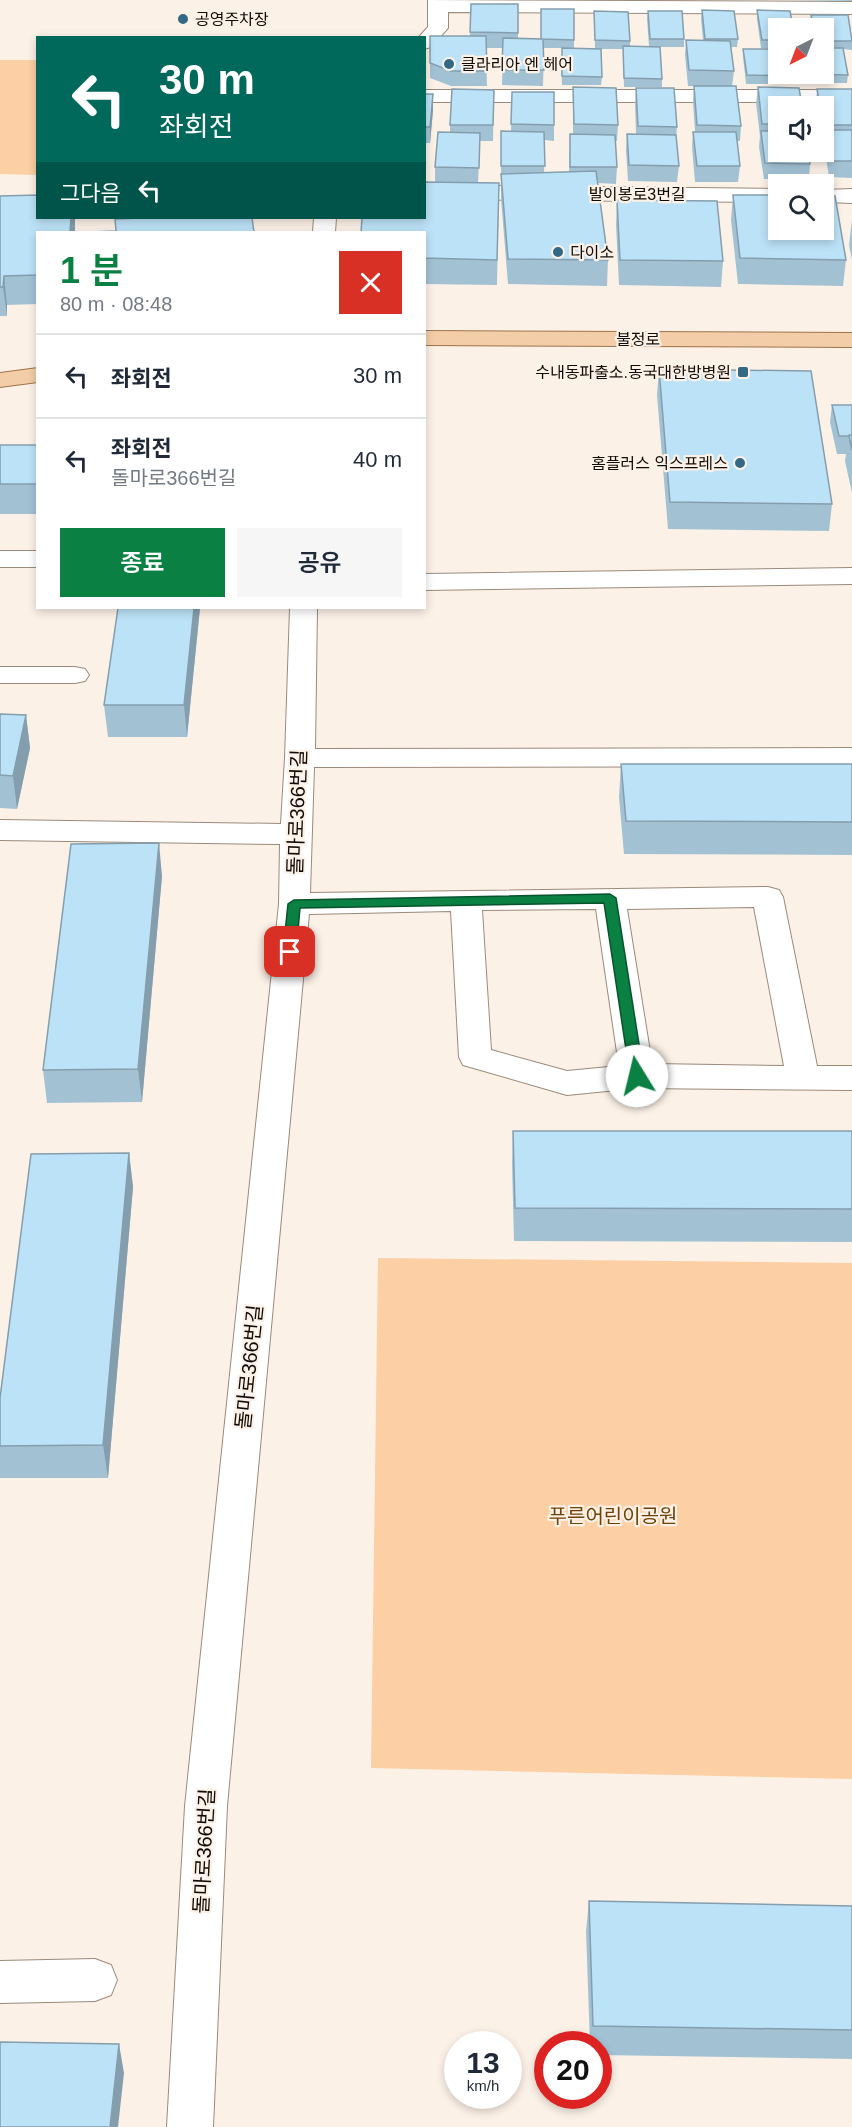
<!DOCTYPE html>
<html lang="ko">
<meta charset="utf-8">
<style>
body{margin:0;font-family:Arial,"Noto Sans KR",sans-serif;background:#f6f6f7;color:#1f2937;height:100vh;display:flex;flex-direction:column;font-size:22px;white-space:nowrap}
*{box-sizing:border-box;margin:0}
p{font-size:20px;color:#747a83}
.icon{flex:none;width:33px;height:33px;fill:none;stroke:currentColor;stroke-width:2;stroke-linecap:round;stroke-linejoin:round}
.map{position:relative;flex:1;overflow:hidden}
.panel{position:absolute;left:36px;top:231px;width:390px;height:378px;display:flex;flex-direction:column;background:#fff;border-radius:0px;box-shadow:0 3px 9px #0003}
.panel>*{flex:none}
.guide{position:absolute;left:36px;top:36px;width:390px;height:183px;border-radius:0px;box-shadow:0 3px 9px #0003;background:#00695c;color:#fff;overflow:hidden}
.needle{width:39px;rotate:222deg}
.buttons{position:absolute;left:768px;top:18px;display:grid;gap:12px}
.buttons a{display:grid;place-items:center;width:66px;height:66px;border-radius:0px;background:#fff;box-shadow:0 3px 9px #0003;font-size:30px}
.speed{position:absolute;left:444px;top:2031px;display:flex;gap:12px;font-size:30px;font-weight:700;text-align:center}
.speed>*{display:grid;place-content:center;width:78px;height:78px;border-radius:50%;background:#fff;box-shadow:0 3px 9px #0003;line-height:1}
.speed small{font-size:15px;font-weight:400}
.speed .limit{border:9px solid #d22;background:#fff;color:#111}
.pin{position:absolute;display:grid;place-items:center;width:51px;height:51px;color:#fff;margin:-26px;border-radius:12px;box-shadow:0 3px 9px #0006}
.me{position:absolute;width:66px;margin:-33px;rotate:351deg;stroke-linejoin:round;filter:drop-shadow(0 0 4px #0008)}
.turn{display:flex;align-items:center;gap:21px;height:126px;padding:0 24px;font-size:27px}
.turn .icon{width:78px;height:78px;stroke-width:2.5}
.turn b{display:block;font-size:42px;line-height:51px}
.then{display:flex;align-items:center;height:57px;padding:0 24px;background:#0003;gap:12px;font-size:22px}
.round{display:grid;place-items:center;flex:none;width:63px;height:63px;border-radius:0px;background:#f6f6f7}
.overview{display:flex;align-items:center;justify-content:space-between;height:102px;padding:0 24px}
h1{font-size:36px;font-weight:600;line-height:45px;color:#0b8043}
.action{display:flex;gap:12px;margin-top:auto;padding:12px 24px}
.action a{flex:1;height:69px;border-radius:0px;background:#0b8043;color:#fff;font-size:24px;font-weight:600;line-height:69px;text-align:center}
.action a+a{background:#f6f6f7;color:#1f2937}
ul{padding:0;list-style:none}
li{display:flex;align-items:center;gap:18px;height:84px;padding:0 24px;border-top:2px solid #e0e1e3}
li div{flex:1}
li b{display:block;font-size:22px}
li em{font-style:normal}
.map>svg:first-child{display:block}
.green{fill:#fdcfa4}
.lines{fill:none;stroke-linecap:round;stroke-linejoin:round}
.minor-casing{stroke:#9b8a7a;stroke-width:2}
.major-casing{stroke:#9e7349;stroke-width:2}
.minor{fill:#fff;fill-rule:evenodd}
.major{fill:#f2cda7;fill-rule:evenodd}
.wall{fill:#a2c2d4}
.shaded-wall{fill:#849ead}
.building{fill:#bce2f7;stroke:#849ead;stroke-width:1.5}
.route{fill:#0b8043;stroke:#07532c;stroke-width:1.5}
.poi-dot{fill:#336984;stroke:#fcf1e7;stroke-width:2}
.labels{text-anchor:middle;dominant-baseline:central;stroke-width:4.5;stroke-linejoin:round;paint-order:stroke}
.far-poi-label{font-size:16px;fill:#110b06;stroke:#fcf1e7;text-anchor:start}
.far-street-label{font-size:16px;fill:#110b06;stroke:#fcf1e7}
.street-label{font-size:20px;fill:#110b06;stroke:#fcf1e7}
.park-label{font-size:20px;fill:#714207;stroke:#fcf1e7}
</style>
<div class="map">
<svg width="852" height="2127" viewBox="0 0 852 2127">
<rect width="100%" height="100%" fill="#fcf1e7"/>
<path class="green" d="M0 60H37V175L0 174Z
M378 1258 852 1263V1779L371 1768Z"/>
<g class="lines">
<g class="minor-casing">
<path id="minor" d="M428 0 852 2V14L448 12V28L431 47 424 49V38H418L428 27Z
M424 90H852V102H424Z
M424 185 778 189V202L424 199Z
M852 189V203L824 202V190Z
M314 218H336L335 232H313Z
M0 551H38V567H0Z
M852 568V584L424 590V574Z
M290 608H317L315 749 852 748V766L314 767 310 893 768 887 779 890 783 897 817 1066H852V1090L637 1088 567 1095 463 1065 459 1057 451 911 309 914 227 1806 213 2127H167L185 1806 279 904 280 844 0 840V820L281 824 285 758ZM754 907 784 1066 652 1064 627 909ZM596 909 619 1066 567 1071 491 1050 482 910Z
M0 667H75L85 669 89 675 85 681 75 683H0Z
M95 1959 111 1965 117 1980 111 1995 95 2001 0 2003V1961Z"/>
</g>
<g class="major-casing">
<path id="major" d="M424 331 852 333V347L424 345Z
M38 368V382L0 387V373Z"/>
</g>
<use href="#minor" class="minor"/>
<use href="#major" class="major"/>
</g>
<path class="wall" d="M782 0H852V1Z
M471 4H518V38L574 40V48H544L543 86 502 85 503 48H486L487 86H451L430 78V36H470Z
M702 10 738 39 737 47H731L734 71 732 86 741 126 740 141H737L740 166 738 182H695L692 147 693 132H695L693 101 694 86H688L685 55 686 40H703L701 19Z
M757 10 778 28V49L761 48 757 19Z
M594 11 630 41V46H649L647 19 648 11 684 39V47H660L662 79V87H624L623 49H595Z
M811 15 852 36V50L843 49 848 75 847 83H812L810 74H824V28H811L810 23Z
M743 49 791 76V84H746L743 57Z
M561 57 602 77 601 85H562Z
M573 87 618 125 617 141H615L617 167 616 184 598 183 608 260 607 286 508 284 501 199V131H511L512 92 554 125V141L545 140 544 173 569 172 570 134H573Z
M758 87 778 106V152L810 164 809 180 764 179 759 147 760 136 756 103Z
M636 88 677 127 676 138 679 166 677 182 628 181 626 150 627 134H636L635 104Z
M817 89H852V178L829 177 824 145V106H816Z
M494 90 493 141H480L478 183H499L497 285 424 284V232L435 182V167L450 132V125Z
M424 94H433V110L430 143H424Z
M733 195 846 260 843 286 738 284 731 220Z
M0 196 75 222V232H38V304L7 305V316H0Z
M617 200 723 261 721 287 619 285 616 225Z
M852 220V260L849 245Z
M659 369 832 504 829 531 668 529 657 395Z
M832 405H852V493L845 461 846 454H837L830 422Z
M0 445H38V514H0Z
M200 608 187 737H108L104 705Z
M0 714 26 715 30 748 17 809 0 808Z
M621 764H852V855L624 854 619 797Z
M162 876 142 1102 47 1103 43 1070Z
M513 1131H852V1242L514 1241 512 1164Z
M129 1153 133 1187 108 1478H0V1398Z
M589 1901 852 1906V2059L598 2055V2044H590L586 1931Z"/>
<path class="shaded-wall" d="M433 94V110L430 143V127Z
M71 218H75V232H70Z
M4 276 7 305V316L3 287Z
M194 608H200L187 737 184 705Z
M26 715 30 748 17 809 13 776Z
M159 843 162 876 142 1102 138 1069Z
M129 1153 133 1187 108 1478 103 1445Z
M119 2044 124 2073 118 2127H110Z"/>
<path class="building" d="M471 4H518V33L470 32Z
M541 9H574V40L541 39Z
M702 10 734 11 738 39H705Z
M757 10 790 11 793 28H778V40H762Z
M594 11 628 12 630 41 595 40Z
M648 11H682L684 39H650Z
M811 15H848L852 41H824V28H814Z
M430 36H486L487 71H451L430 63Z
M503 38 543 39 544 70H502Z
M686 40 730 41 734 71 689 70Z
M623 46 660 47 662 79 624 78Z
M562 48 601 49 602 77 562 76Z
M824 48H843L848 75 813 74H824Z
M743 49H778V74H791V76L747 75Z
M694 86H736L741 126 697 125Z
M573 87 616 88 618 125 574 124Z
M758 87 799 88 802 106H778V124H762Z
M636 88H674L677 127 638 126Z
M452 89 494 90 493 125H450Z
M817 89H852V125H824V106H820Z
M512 92H554V125L511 124Z
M424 94H433L430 127H424Z
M826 130H852V161H831Z
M501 131 544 132 545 166H501Z
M761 131H778V152H809L810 164 765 163Z
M438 132 480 133 479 168 435 167Z
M693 132H736L740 166H697Z
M570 134 615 135 617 167H570Z
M627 134 676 135 679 166 629 165Z
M596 171 608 260 508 259 501 174Z
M424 182 499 183 497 260 424 258V232H361L362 218H424Z
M38 195V218H71L70 232H38V275L4 276 3 287H0V196Z
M733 195H778V230H824V196H835L846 260 740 258Z
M617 200 717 201 723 261 620 260Z
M141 218H252L254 232H89L116 231 115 219Z
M659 369 811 371 832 504 670 502Z
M832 405H852V435H849V436H839Z
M849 435H852V451Z
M0 445H38V484H0Z
M118 608H194L184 705H104Z
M0 714 26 715 13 776 0 775Z
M621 764H852V822L626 821Z
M159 843 138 1069 43 1070 71 844Z
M513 1131H852V1209L515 1208Z
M129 1153 103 1445 0 1446V1398L31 1154Z
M589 1901 852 1906V2030L593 2026Z
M0 2042 119 2044 110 2127H0Z"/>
<path class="route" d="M610 894 616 898 644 1076 637 1081 630 1076 604 903 300 908 296 952 290 956 283 952 288 904 294 900Z"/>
<g class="poi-dot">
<circle cx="183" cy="19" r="6"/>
<circle cx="449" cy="64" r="6"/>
<circle cx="558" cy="252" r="6"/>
<rect x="737" y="366" width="12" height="12" rx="3"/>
<circle cx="740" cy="463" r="6"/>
</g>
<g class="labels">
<g class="far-poi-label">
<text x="195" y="19">공영주차장</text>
<text x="461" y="64">클라리아 엔 헤어</text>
<text x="570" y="252">다이소</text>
<text x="731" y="372" text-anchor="end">수내동파출소.동국대한방병원</text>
<text x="728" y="463" text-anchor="end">홈플러스 익스프레스</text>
</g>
<g class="far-street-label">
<text x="637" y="194">발이봉로3번길</text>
<text x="638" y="339">불정로</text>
</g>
<g class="street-label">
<text transform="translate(297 812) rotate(-88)">돌마로366번길</text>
<text transform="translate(249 1367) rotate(-84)">돌마로366번길</text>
<text transform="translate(204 1851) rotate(-87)">돌마로366번길</text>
</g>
<g class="park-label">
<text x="613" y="1516">푸른어린이공원</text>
</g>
</g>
</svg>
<div class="buttons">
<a><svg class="needle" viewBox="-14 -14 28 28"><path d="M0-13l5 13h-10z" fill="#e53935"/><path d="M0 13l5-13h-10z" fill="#747a83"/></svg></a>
<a><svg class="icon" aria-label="sound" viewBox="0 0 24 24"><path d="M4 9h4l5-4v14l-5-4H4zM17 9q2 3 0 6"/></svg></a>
<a><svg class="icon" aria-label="search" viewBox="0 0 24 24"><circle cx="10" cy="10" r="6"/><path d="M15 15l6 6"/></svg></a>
</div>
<div class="speed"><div>13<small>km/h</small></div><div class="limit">20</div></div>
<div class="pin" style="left:290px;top:952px;background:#d93025"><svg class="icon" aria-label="arrive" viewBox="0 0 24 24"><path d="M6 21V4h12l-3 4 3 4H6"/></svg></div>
<svg class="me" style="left:637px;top:1076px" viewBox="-20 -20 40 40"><circle r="19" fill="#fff"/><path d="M0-13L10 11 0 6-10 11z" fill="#0b8043"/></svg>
<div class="guide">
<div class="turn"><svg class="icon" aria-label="left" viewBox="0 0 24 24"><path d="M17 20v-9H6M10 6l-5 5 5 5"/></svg><div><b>30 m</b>좌회전</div></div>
<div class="then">그다음<svg class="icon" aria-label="left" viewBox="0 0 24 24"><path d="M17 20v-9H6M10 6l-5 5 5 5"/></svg></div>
</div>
<section class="panel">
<div class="overview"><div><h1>1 분</h1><p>80 m · 08:48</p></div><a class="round" style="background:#d93025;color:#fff"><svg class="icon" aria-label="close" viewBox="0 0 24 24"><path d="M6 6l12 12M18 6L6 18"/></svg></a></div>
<ul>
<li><svg class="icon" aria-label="left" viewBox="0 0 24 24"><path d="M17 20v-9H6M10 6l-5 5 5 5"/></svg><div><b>좌회전</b></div><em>30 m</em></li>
<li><svg class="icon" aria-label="left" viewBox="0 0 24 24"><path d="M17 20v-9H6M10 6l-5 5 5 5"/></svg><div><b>좌회전</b><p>돌마로366번길</p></div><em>40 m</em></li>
</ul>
<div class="action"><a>종료</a><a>공유</a></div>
</section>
</div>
